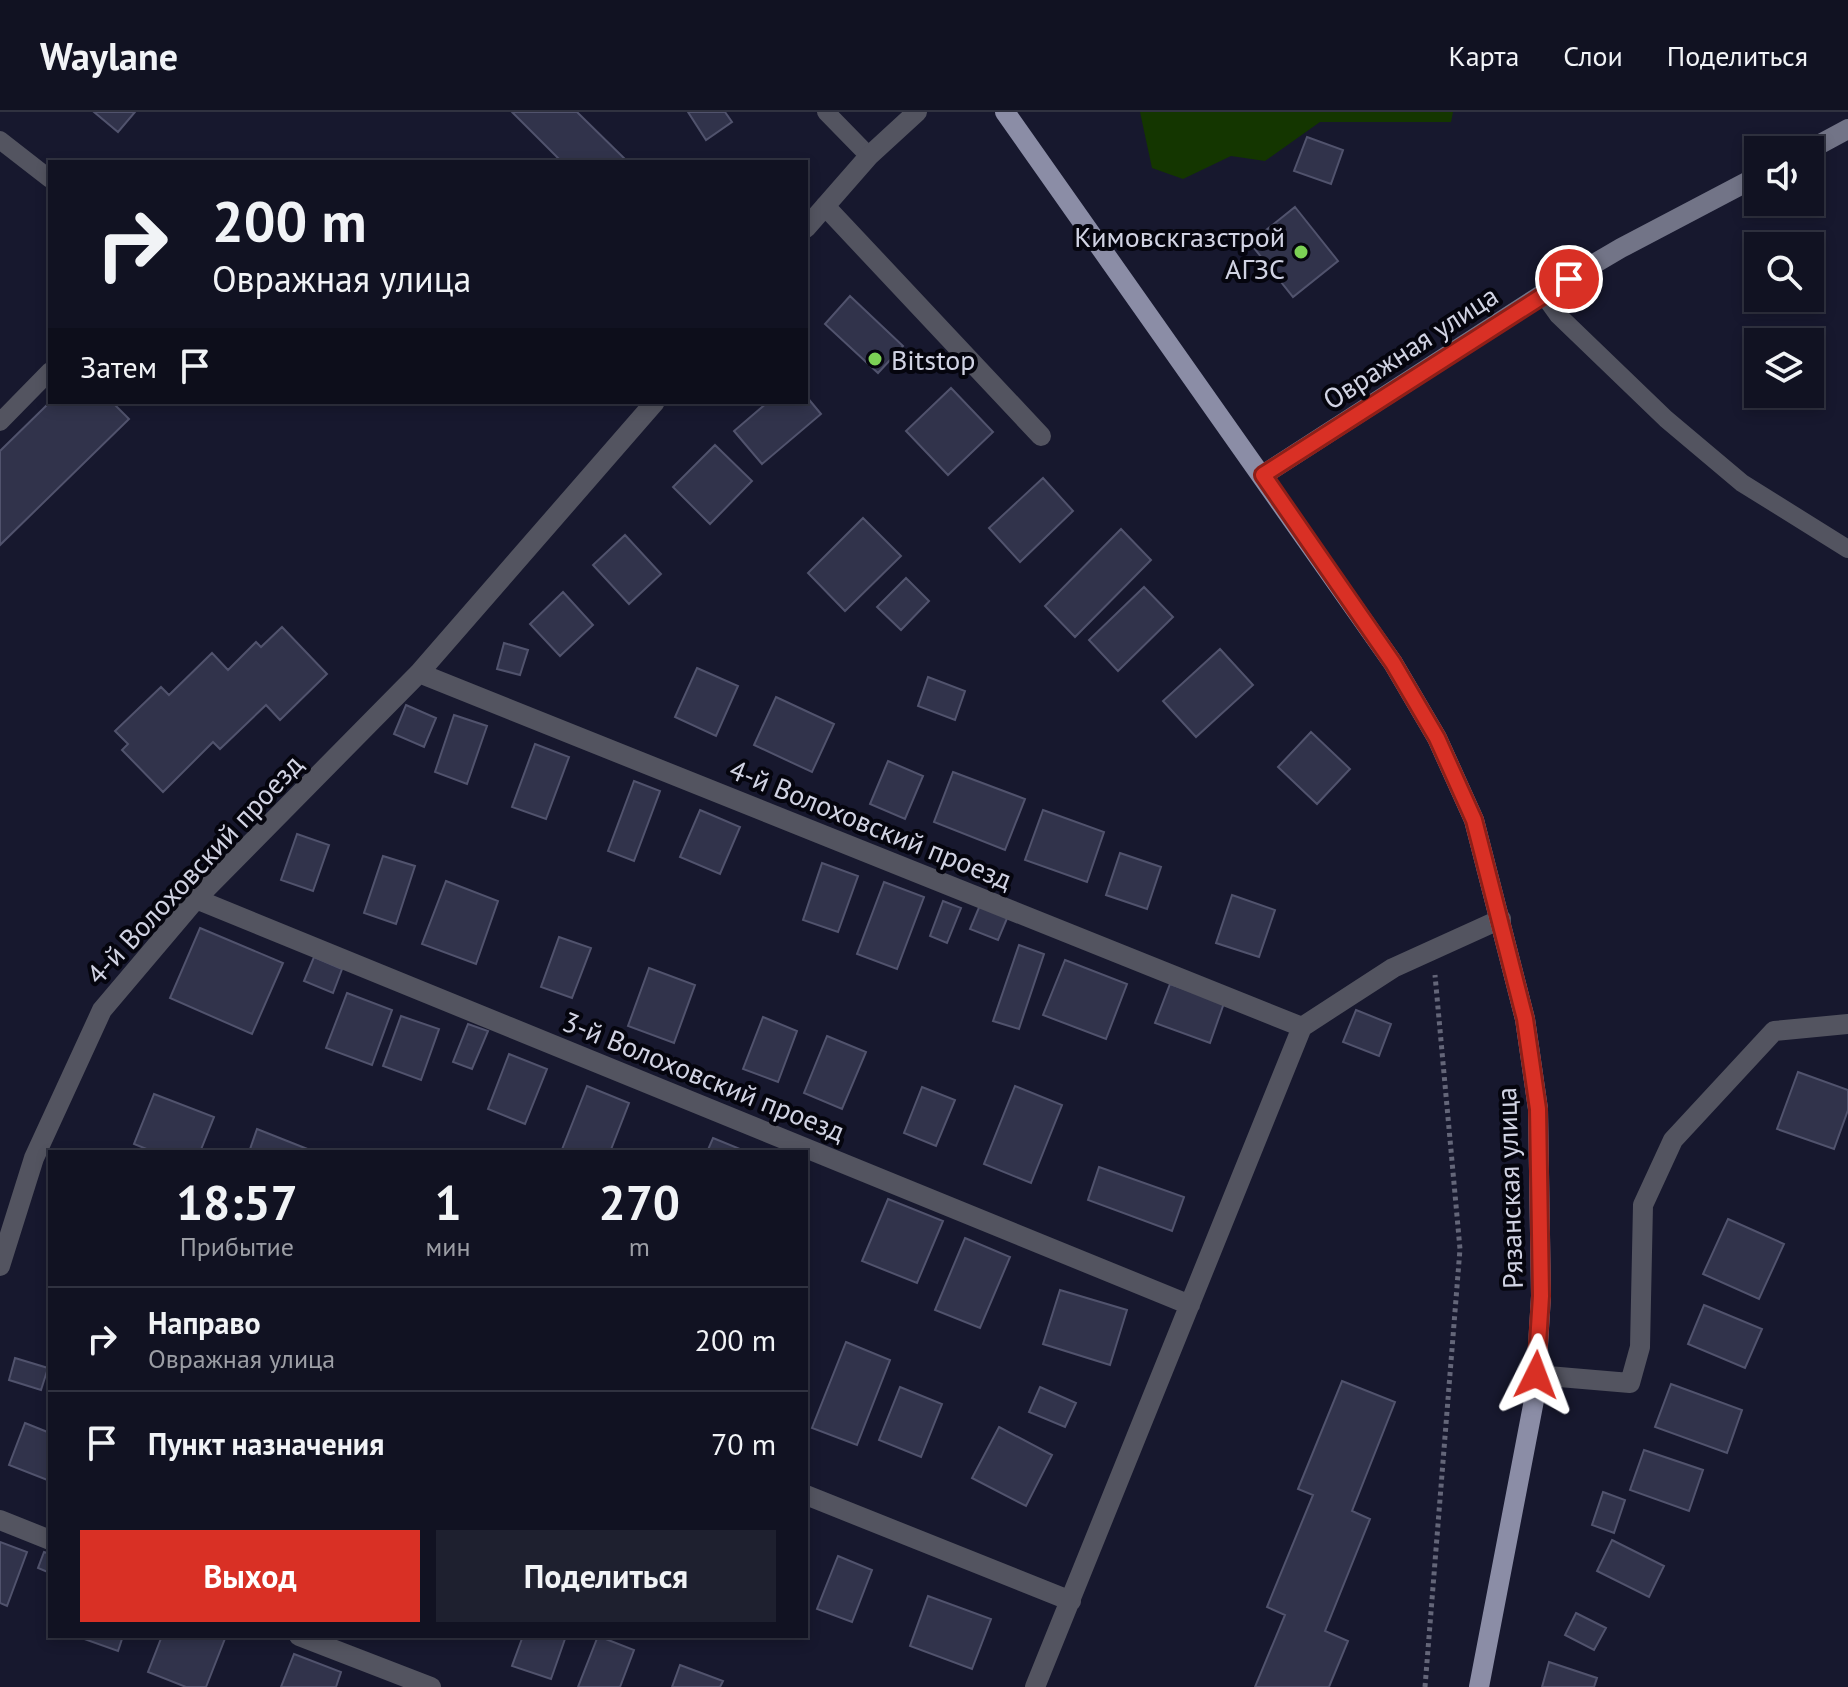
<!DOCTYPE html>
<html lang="ru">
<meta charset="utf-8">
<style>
body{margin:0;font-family:"PT Sans",sans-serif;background:#1e202f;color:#f1f3f6;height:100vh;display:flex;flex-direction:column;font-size:30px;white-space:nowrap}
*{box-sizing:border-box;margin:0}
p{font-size:26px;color:#9c9ea5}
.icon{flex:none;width:44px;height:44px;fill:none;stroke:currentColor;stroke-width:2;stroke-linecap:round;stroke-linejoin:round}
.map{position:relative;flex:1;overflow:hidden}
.details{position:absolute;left:48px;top:1038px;width:760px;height:488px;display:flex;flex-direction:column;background:#111222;border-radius:0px;box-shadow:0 4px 12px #0003,0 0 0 2px #303240}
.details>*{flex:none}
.top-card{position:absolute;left:48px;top:48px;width:760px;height:244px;border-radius:0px;box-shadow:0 4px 12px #0003,0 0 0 2px #303240;background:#111222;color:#f1f3f6;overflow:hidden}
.fabs{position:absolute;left:1744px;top:24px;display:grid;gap:16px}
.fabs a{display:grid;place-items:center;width:80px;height:80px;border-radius:0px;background:#111222;box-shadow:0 4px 12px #0003,0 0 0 2px #303240;font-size:40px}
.pin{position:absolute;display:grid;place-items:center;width:68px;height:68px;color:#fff;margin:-34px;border:4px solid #fff;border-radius:50%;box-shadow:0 2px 8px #0007}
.me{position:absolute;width:88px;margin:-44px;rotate:3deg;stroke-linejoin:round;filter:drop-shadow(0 0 6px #0008)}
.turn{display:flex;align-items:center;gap:28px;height:168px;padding:0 32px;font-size:36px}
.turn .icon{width:104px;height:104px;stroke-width:2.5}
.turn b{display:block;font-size:56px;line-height:68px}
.then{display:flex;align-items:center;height:76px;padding:0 32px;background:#0003;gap:16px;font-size:30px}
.eta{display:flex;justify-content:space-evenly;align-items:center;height:136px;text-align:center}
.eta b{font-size:48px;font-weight:700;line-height:56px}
.cta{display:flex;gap:16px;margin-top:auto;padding:16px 32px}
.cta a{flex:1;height:92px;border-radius:0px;background:#d93025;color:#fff;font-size:32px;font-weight:700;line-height:92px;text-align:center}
.cta a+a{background:#1e202f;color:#f1f3f6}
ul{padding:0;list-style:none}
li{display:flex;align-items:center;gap:24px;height:104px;padding:0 32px;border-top:2px solid #303240}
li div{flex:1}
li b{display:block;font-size:30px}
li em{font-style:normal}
header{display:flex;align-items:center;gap:48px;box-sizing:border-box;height:112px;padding:0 40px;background:#111222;border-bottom:2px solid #303240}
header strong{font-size:38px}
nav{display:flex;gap:44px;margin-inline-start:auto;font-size:28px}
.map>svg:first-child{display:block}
.green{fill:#143600}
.building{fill:#31334b;stroke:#51536d;stroke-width:2}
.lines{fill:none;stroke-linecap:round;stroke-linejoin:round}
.path{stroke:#646679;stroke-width:5;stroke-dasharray:4 4;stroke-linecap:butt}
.lane{stroke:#535460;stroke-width:18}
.street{stroke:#535460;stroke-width:20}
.secondary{stroke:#727487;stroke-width:20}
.primary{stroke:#8b8da6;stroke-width:20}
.route-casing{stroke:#8d1f18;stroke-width:20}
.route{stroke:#d93025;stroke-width:14}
.poi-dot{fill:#7cd155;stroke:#05050e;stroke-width:3}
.labels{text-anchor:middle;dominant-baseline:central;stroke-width:8;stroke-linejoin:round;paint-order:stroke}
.poi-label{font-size:28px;fill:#d1d3e3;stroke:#05050e;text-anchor:end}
.street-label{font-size:28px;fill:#d1d3e3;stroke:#05050e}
</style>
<header>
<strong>Waylane</strong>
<nav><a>Карта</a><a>Слои</a><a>Поделиться</a></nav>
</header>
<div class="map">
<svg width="1848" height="1575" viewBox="0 0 1848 1575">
<rect width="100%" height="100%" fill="#17182e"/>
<path class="green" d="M1140 0H1453L1451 10H1320L1265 49 1231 44 1183 67 1152 56Z"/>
<path class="building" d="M94 0H135L118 20Z
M512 0H577L628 50H562Z
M688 0H725L732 10 706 28Z
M1307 25 1343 38 1331 72 1294 59Z
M1295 95 1338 149 1293 185 1250 131Z
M850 184 903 234 878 261 825 212Z
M951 276 993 320 948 363 906 319Z
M806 284 821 302 762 352 734 319 768 290H806Z
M50 290H112L129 307 0 433V339Z
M715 333 752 369 710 412 673 375Z
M1043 366 1073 399 1020 450 989 416Z
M863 406 901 444 845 499 808 461Z
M1121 417 1151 448 1075 525 1045 494Z
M625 423 661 462 629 492 593 453Z
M906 466 929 489 901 518 877 495Z
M1144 475 1173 505 1118 559 1089 528Z
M563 480 593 513 560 544 530 512Z
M282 515 327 562 280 608 266 593 220 637 213 630 163 680 122 638 128 632 115 619 161 575 169 583 212 541 228 558 256 530 261 535Z
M504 531 528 538 520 563 497 557Z
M1220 537 1253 573 1196 625 1163 589Z
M697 556 738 574 716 624 675 605Z
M928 565 965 579 955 608 918 594Z
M776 585 834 612 812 660 754 633Z
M406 593 436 606 424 635 394 622Z
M454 603 487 614 467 672 435 660Z
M1311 620 1350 657 1317 692 1278 655Z
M535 632 569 645 546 707 512 695Z
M888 649 923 664 905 707 870 692Z
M953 660 1025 687 1005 738 934 710Z
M634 669 660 679 634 749 608 739Z
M700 698 740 715 720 762 680 745Z
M1043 698 1104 720 1087 770 1025 748Z
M297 722 329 733 313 779 281 768Z
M1120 741 1161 755 1147 797 1106 783Z
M383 744 415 754 396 812 364 801Z
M822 751 858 764 838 820 803 808Z
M446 769 498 789 476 852 422 832Z
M884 770 924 785 897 857 857 842Z
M1232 783 1275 798 1259 845 1216 831Z
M943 789 961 796 947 831 930 824Z
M980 793 1008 804 998 828 970 817Z
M200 816 283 851 252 922 170 886Z
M559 825 591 836 572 886 541 875Z
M1019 833 1044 842 1019 917 993 909Z
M314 845 342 857 333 881 304 869Z
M1065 848 1127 872 1106 927 1043 903Z
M649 856 695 873 674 931 628 914Z
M1170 872 1224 891 1210 931 1155 911Z
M347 881 392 898 372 953 326 936Z
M1356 898 1391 912 1379 944 1343 930Z
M401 904 439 917 421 968 383 954Z
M763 905 797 919 778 970 743 957Z
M468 912 488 919 472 957 453 950Z
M827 924 866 940 842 997 804 981Z
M509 942 547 957 525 1012 488 997Z
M1798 960 1848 978V998L1834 1037 1777 1017Z
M587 974 629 991 610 1040H561Z
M1015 974 1062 993 1031 1071 984 1052Z
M922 975 955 988 936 1034 904 1021Z
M154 982 214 1005 200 1040H154L134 1032Z
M257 1017 315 1040H249Z
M713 1026 745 1039 744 1040H707Z
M1099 1055 1184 1085 1172 1119 1088 1088Z
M888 1087 943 1109 917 1171 862 1149Z
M1728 1107 1784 1132 1759 1187 1703 1162Z
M965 1126 1010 1145 980 1216 935 1198Z
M1060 1178 1127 1198 1110 1253 1043 1232Z
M1704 1193 1762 1217 1745 1256 1688 1232Z
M846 1230 890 1248 857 1333 812 1316Z
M15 1246 48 1256 41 1278 9 1268Z
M1342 1269 1395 1290 1352 1399 1370 1407 1325 1519 1348 1529 1329 1575H1255L1285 1503 1267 1495 1313 1383 1298 1377Z
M1671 1272 1742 1298 1727 1341 1655 1315Z
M900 1275 942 1292 921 1345 879 1328Z
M1040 1275 1076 1291 1065 1315 1029 1300Z
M25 1311 50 1321V1369L9 1353Z
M999 1315 1052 1343 1026 1394 972 1366Z
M1644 1338 1703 1358 1689 1399 1630 1378Z
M1603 1380 1625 1388 1614 1421 1592 1413Z
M1612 1428 1664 1454 1649 1485 1597 1459Z
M0 1430 27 1440 7 1494 0 1491Z
M44 1440 50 1442V1461L38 1456Z
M838 1444 872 1458 852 1510 817 1497Z
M928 1484 991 1507 972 1557 910 1534Z
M1576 1501 1606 1516 1594 1538 1565 1523Z
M85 1524H123L118 1539 84 1527Z
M162 1524H226L206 1575H186L148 1560Z
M523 1524H566L551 1567 512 1554Z
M598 1524 634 1538 620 1575H578Z
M294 1542 341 1560 336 1575H281Z
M1549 1550 1597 1566 1594 1575H1542Z
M680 1553 723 1569 720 1575H672Z"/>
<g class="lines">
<path class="path" d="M1425 1575 1460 1137 1435 863"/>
<path class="lane" d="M826 0 869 44
M0 28 50 67
M1543 182 1558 203 1666 307 1742 371 1848 437
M0 310 50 259"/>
<path class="street" d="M825 94 1041 324
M806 116 869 44 917 0
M419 561 1302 915
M196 787 1190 1193
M0 1154 34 1046 102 898 196 787 419 561 655 290
M1536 1263 1630 1271 1640 1235 1643 1093 1673 1028 1774 919 1848 912
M806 1383 1071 1489
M0 1408 50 1428
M299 1524 431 1575
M1035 1575 1302 915 1393 856 1501 807"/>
<path class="secondary" d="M1809 38 1848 17
M1263 363 1543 182 1621 136 1758 64"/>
<path class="primary" d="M1005 0 1393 551 1437 626 1474 708 1525 907 1538 997 1541 1184 1535 1283 1479 1575"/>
</g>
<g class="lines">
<g class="route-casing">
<path id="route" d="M1536 1263 1541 1184 1538 997 1525 907 1474 708 1437 626 1393 551 1263 363 1569 167"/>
</g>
<use href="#route" class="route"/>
</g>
<g class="poi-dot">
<circle cx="1301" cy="140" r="8"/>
<circle cx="875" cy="247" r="8"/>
</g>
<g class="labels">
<g class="poi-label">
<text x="1285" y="124">Кимовскгазстрой<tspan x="1285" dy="32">АГЗС</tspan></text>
<text x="891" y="247" text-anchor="start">Bitstop</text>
</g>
<g class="street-label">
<text transform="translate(1410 235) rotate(-33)">Овражная улица</text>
<text transform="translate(871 712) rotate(22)">4-й Волоховский проезд</text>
<text transform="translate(194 757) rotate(-47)">4-й Волоховский проезд</text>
<text transform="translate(704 964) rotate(22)">3-й Волоховский проезд</text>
<text transform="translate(1509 1076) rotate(-92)">Рязанская улица</text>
</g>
</g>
</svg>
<div class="fabs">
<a><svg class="icon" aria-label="sound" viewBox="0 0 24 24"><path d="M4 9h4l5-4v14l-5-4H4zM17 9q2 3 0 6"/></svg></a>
<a><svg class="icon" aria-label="search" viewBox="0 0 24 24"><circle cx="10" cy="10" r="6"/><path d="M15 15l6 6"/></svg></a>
<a><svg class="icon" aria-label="layers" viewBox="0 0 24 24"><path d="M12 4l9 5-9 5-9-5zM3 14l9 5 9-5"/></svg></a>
</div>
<div class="pin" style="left:1569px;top:167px;background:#d93025"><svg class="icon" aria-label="arrive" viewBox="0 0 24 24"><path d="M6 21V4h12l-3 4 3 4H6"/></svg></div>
<svg class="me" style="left:1536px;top:1263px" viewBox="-20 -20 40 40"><path d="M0-17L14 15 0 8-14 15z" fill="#d93025" stroke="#fff" stroke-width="4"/></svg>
<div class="top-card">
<div class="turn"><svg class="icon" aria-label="right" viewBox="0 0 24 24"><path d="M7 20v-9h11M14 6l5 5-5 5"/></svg><div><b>200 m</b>Овражная улица</div></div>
<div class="then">Затем<svg class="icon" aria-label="arrive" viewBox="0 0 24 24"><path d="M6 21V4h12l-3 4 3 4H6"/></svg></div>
</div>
<section class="details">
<div class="eta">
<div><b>18:57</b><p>Прибытие</p></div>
<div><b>1</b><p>мин</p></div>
<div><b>270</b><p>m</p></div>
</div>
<ul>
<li><svg class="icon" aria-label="right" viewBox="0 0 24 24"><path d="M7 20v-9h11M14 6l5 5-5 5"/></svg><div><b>Направо</b><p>Овражная улица</p></div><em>200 m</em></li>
<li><svg class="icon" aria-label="arrive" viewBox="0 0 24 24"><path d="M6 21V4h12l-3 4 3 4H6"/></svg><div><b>Пункт назначения</b></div><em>70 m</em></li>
</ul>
<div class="cta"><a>Выход</a><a>Поделиться</a></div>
</section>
</div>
